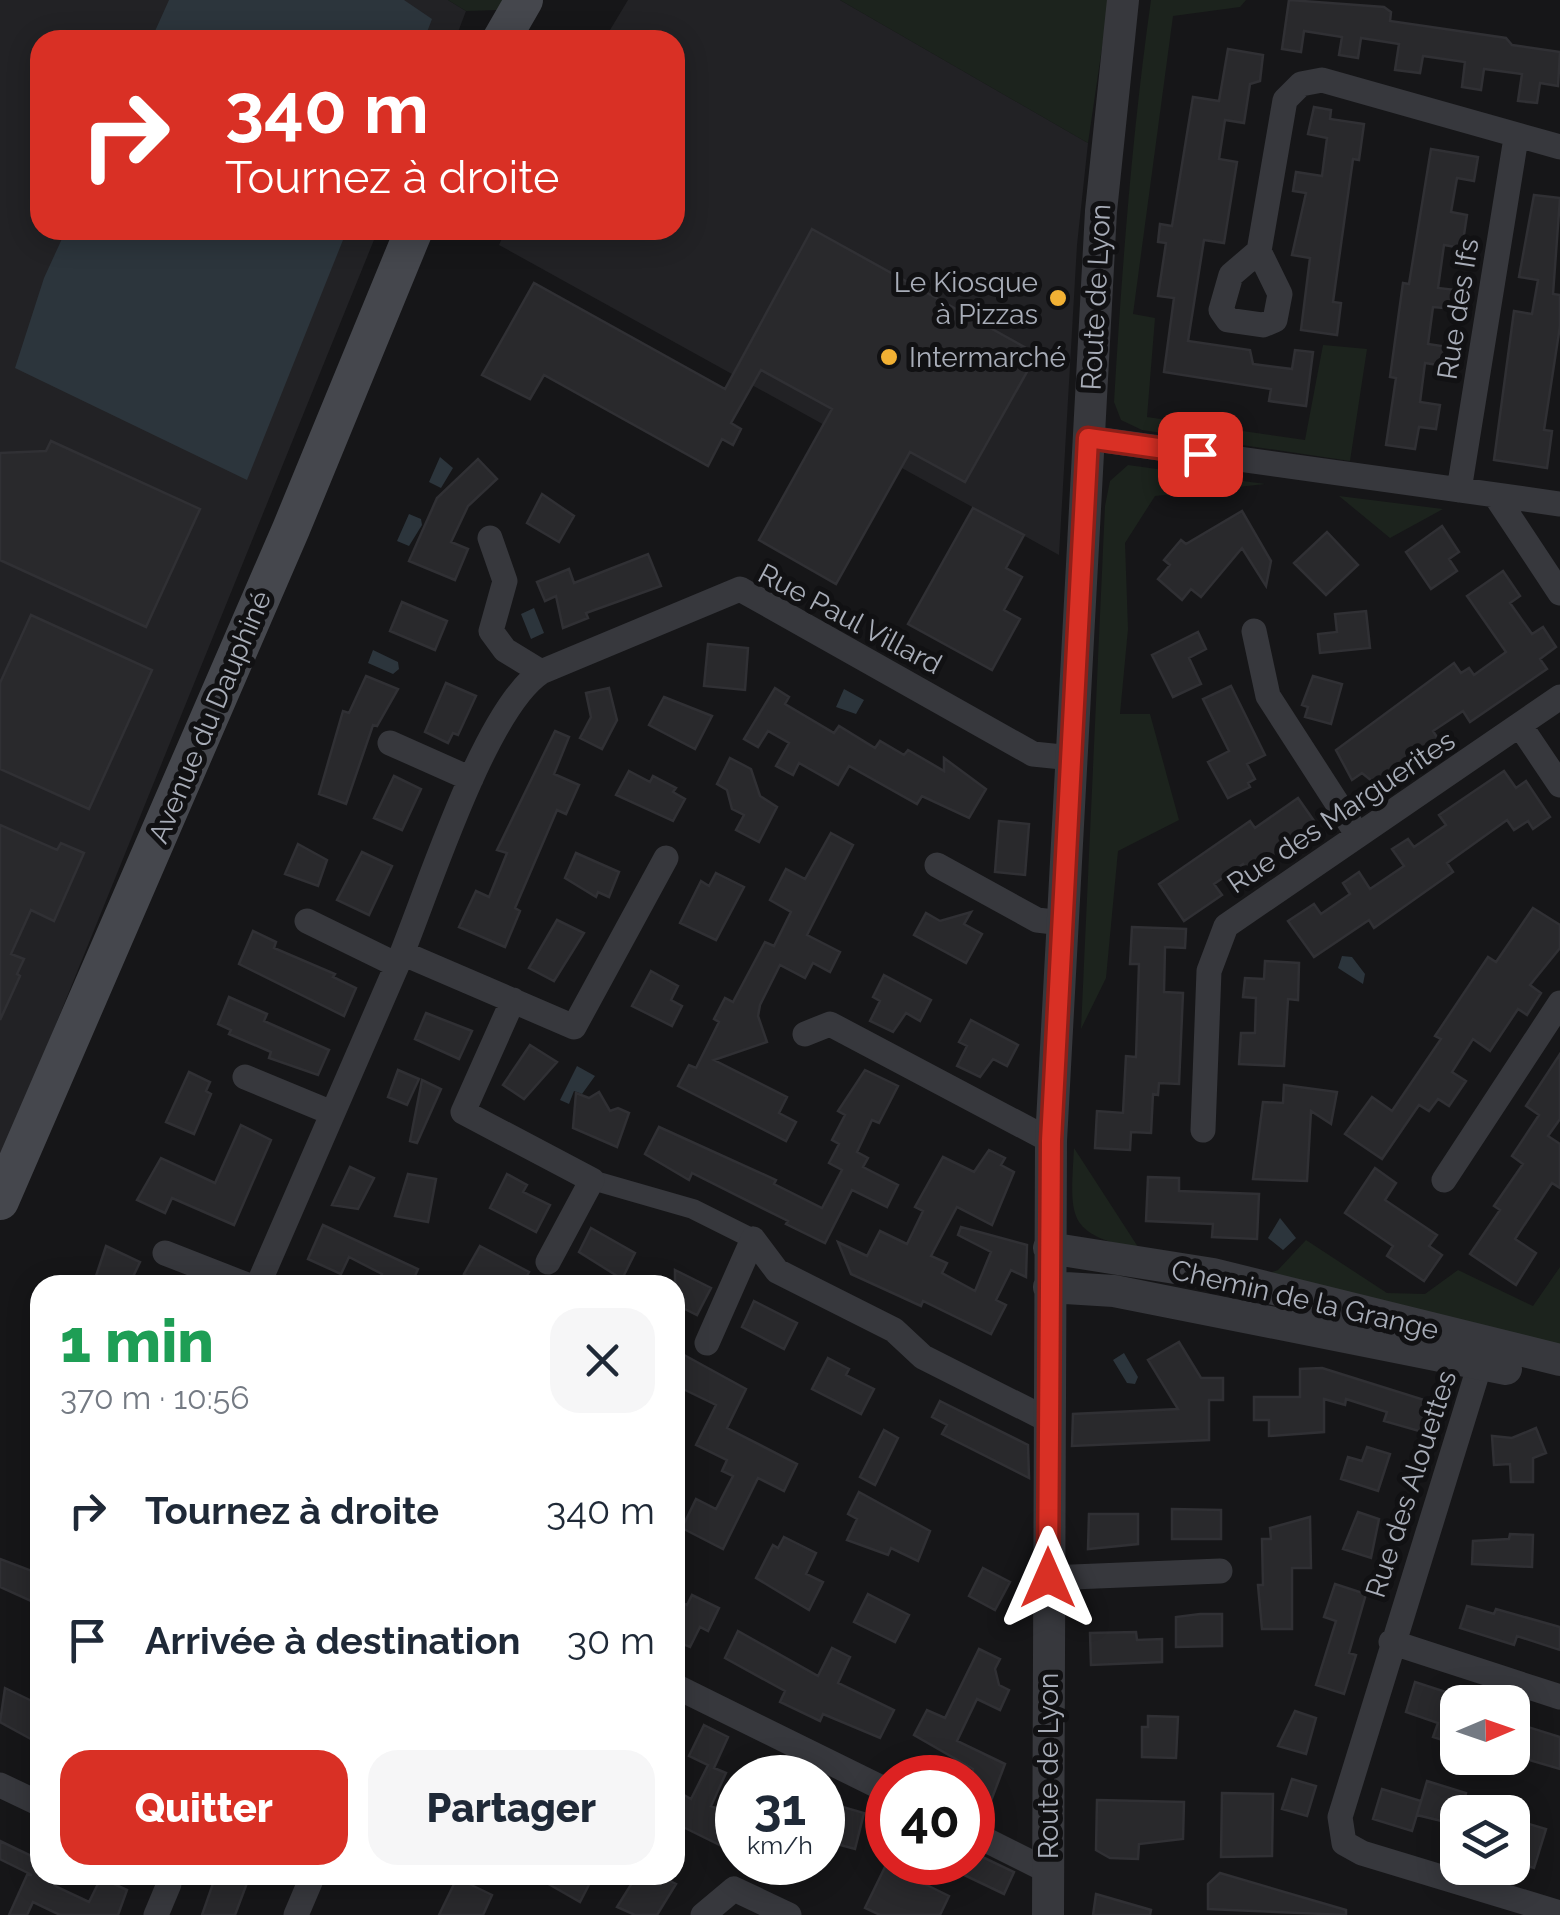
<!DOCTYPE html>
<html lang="fr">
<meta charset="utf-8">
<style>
body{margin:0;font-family:Raleway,sans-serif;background:#f6f6f7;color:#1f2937;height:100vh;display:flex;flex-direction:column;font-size:38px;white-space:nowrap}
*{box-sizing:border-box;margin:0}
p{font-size:32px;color:#747a83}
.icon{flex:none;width:55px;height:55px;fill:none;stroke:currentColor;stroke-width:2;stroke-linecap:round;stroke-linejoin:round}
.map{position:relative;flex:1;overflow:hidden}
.drawer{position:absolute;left:30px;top:1275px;width:655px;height:610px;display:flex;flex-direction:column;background:#fff;border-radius:30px;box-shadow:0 5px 25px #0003}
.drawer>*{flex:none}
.guide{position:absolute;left:30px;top:30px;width:655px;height:210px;border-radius:30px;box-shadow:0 5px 25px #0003;background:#d93025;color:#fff;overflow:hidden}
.needle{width:65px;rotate:88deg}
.tools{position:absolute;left:1440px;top:1685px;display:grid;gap:20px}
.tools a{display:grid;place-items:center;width:90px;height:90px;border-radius:20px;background:#fff;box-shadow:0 5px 25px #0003;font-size:50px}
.speed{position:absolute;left:715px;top:1755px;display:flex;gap:20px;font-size:50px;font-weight:700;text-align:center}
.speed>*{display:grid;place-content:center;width:130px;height:130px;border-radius:50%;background:#fff;box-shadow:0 5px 25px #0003;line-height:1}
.speed small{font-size:25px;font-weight:400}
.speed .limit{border:15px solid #d22;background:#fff;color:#111}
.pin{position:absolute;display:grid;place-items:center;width:85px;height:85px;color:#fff;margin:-42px;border-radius:20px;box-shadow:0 5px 15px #0006}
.me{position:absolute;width:110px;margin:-55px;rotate:0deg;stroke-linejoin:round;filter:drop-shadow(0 0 8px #0008)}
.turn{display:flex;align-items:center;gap:35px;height:210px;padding:0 30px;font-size:45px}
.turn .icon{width:130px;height:130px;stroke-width:2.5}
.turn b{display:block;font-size:70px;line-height:85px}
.round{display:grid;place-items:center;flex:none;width:105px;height:105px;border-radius:30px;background:#f6f6f7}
.summary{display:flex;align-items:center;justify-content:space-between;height:170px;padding:0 30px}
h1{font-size:60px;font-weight:800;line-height:75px;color:#1e9e55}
.primary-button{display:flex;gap:20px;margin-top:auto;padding:20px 30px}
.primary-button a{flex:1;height:115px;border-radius:30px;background:#d93025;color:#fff;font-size:40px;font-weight:800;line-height:115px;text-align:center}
.primary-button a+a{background:#f6f6f7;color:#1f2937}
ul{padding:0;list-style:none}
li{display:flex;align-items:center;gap:30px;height:130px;padding:0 30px}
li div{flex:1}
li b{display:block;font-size:38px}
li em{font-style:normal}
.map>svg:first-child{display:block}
.built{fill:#222225}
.green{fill:#1c231d}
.water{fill:#2c353c}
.building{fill:#29292c;stroke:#303034;stroke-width:2.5}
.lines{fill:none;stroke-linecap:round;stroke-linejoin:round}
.pedestrian{stroke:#37383d;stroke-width:20}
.minor{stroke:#37383d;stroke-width:25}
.tertiary{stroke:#37383d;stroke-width:32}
.secondary{stroke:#45474d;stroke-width:38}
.route-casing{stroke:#8d1f18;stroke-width:25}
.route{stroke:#d93025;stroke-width:18}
.poi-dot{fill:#f2b134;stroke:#111113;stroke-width:4}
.labels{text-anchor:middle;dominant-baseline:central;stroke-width:10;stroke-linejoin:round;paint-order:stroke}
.poi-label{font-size:28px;fill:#a8adb8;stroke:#111113;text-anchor:end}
.street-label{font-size:28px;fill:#a8adb8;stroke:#111113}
</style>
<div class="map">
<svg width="1560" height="1915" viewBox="0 0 1560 1915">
<rect width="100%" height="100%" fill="#161618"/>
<path class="built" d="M0 0H448L466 11 455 40H40V230H378L0 1162Z
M628 0H840L1088 143 1077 245 1059 555 499 245 506 230H675V40H604Z"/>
<path class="green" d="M448 0H503L497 10 466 11Z
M840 0H1109L1088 143Z
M1151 0H1246L1240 7 1173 16 1133 314 1155 318 1147 417 1305 440 1323 345 1367 349 1350 461 1142 430 1121 420 1114 402C1122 268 1132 134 1151 0Z
M1128 465 1265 484 1155 496 1125 543 1128 629 1120 714H1150L1179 820 1118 851 1106 978 1081 1029 1105 506 1110 481Z
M1339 496 1443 509 1390 538Z
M1074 1148 1140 1250C1066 1233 1070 1220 1074 1148Z
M1306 1240 1387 1293 1425 1294 1458 1270 1533 1306 1560 1267V1348L1264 1275 1278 1270Z"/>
<path class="water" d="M169 0H404L432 19 424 40H151Z
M66 230H347L247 480 15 368 44 278Z
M440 457 453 468 441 488 429 482Z
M409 514 421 519 422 525 409 546 397 541Z
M534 608 544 633 531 639 521 614Z
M373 650 398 662 399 669 393 674 368 663Z
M844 689 864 700 856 714 836 707Z
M1342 956 1352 957 1365 974 1363 984 1338 968Z
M577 1066 595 1076 582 1094 574 1091 569 1104 560 1100Z
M1280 1218 1296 1238 1283 1250 1268 1238Z
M1124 1353 1138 1377 1135 1384 1127 1383 1113 1360Z"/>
<path class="building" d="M1289 0 1384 7 1391 12 1390 21 1506 38 1512 45 1560 52 1558 86 1540 83 1537 103 1518 101 1522 74 1484 69 1481 90 1462 87 1465 62 1423 56 1420 73 1395 70 1399 44 1361 38 1358 58 1339 55 1342 37 1304 31 1301 52 1282 49Z
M1228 49 1263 55 1260 81 1250 84 1244 123 1225 120 1219 159 1237 162 1224 243 1204 240 1188 341 1250 350 1253 364 1292 369 1295 350 1313 352 1306 406 1269 401 1271 389 1164 372 1174 298 1158 296 1166 243 1158 242 1160 224 1172 226 1193 97 1219 101Z
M1314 107 1331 110 1330 119 1364 124 1359 160 1353 159 1342 237 1333 302 1341 303 1337 335 1301 330 1310 258 1292 255 1306 193 1293 191 1296 172 1322 176 1327 138 1308 134Z
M1431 149 1478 157 1474 181 1457 178 1451 212 1467 215 1462 248 1444 245 1438 288 1456 290 1454 309 1433 307 1428 344 1448 347 1445 366 1425 363 1420 402 1440 405 1436 429 1419 427 1415 449 1386 445 1396 378 1390 377 1403 283 1409 284Z
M1534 195 1560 198 1553 294 1560 295V326L1544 430 1552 431 1547 468 1494 460 1514 311 1532 314 1538 280 1519 277Z
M812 229 1037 354 965 482 910 452 836 584 759 540 832 409 761 370 731 423 741 429 733 445 722 439 708 466 544 375 530 399 482 375 534 283 725 389Z
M51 441 200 509 146 627 0 560V453L46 451Z
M478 459 497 479 468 506 451 542 468 549 455 580 409 561 437 498Z
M542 494 574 516 559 542 527 523Z
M973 508 1024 535 1006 568 1022 577 1004 610 1020 619 992 670 908 624Z
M1242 511 1271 561 1266 586 1242 548 1201 597 1191 589 1182 600 1158 579 1170 565 1164 560 1181 540 1186 544Z
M1442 526 1459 552 1449 559 1457 571 1431 589 1406 552Z
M1327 532 1358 565 1326 595 1294 563Z
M648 554 661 586 586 613 588 618 563 628 556 596 545 601 537 582 569 569 574 583Z
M1503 571 1520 596 1510 603 1532 634 1543 627 1556 647 1540 659 1547 669 1470 722 1463 711 1433 731 1440 742 1378 786 1362 773 1352 780 1336 750 1454 663 1461 673 1469 668 1474 675 1506 652 1467 596Z
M402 602 447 621 435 650 390 631Z
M1366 611 1370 648 1320 653 1318 634 1337 632 1335 614Z
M31 615 152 670 89 809 0 769V683Z
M1198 632 1206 649 1189 658 1201 684 1173 697 1152 655Z
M708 644 748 648 745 690 704 686Z
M366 676 398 689 377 726 373 725 346 804 319 794 343 711 349 713Z
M1313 676 1342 684 1331 724 1305 717 1308 707 1302 705Z
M446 683 476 696 458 735 453 733 448 743 425 732Z
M1231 686 1265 755 1247 764 1255 779 1248 783 1250 787 1228 798 1208 762 1229 751 1203 699Z
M609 688 617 720 602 749 580 738 591 717 586 693Z
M775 688 789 697 785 704 834 733 839 726 875 748 880 741 904 755 908 750 944 771V758L986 789 969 818 922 796 917 804 849 766 838 785 799 763 793 775 776 766 789 743 768 731 758 747 744 739Z
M664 697 712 716 695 749 649 725Z
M555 731 569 737 554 774 579 785 566 814 557 810 515 908 520 911 505 947 459 927 476 891 489 897 507 853 497 850Z
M730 758 751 769 760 796 777 807 759 842 736 830 744 815 732 809 727 790 717 784Z
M629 771 650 782 653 776 676 788 673 792 685 799 673 821 616 795Z
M1504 771 1516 788 1526 781 1550 817 1533 829 1528 821 1514 830 1507 820 1447 863 1453 872 1374 928 1369 920 1314 957 1288 921 1314 904 1321 914 1350 894 1343 883 1359 872 1370 889 1404 866 1392 849 1408 839 1414 847 1446 825 1439 815Z
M394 776 421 789 402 830 374 818Z
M1298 798 1319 828 1250 875 1243 864 1214 884 1222 895 1184 921 1159 884 1250 821 1255 828Z
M999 821 1029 824 1025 875 995 872Z
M0 825 57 850 61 843 84 853 54 921 31 910 11 954 24 959 17 974 20 976 0 1020Z
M831 833 853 845 807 935 840 952 830 972 813 963 805 978 780 965 760 1005 758 1016 767 1042 714 1060 787 1097 779 1113 796 1122 786 1141 678 1086 689 1065 696 1068 719 1022 714 1019 725 998 733 1002 765 942 774 946 791 912 770 900 786 869 805 879Z
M298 844 327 860 318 886 285 874Z
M362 852 392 866 369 915 337 900Z
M576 853 619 872 609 897 598 892 596 897 565 878Z
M716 873 744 887 716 940 680 923 701 881 709 886Z
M1533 908 1560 925V948L1530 985 1541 993 1527 1015 1518 1009 1490 1051 1473 1039 1452 1072 1466 1081 1449 1106 1438 1099 1429 1111 1419 1105 1382 1159 1345 1134 1372 1097 1392 1111 1441 1039 1435 1036 1488 957 1496 962Z
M971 912 964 924 982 934 966 963 914 935 926 913 940 921Z
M557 920 584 933 554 981 529 968Z
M1132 927 1186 929 1185 948 1165 947 1164 992 1183 993 1179 1084 1159 1083 1158 1095 1153 1094 1151 1133 1131 1132 1130 1150 1095 1148 1097 1111 1123 1113 1126 1056 1136 1057 1139 964H1130Z
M253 931 276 942 274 948 335 974 333 977 356 988 344 1016 239 964Z
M1265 961 1299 963 1298 1000 1288 999 1284 1066 1239 1064 1241 1033H1255L1256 998 1243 997 1245 978 1264 979Z
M651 971 678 986 671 1000 682 1006 672 1026 632 1006Z
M884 975 931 1000 920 1021 906 1013 893 1032 870 1021 880 1001 873 997Z
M229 997 267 1014 264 1021 329 1050 318 1075 269 1058 271 1052 229 1034 231 1030 218 1024Z
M426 1013 472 1031 459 1059 415 1039Z
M971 1020 1018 1045 1007 1066 993 1059 980 1077 957 1066 967 1046 959 1042Z
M530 1045 557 1062 524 1099 503 1085Z
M1560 1054V1119L1548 1136 1560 1144V1188L1552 1183 1515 1239 1536 1253 1516 1285 1470 1254 1500 1210 1494 1206 1523 1164 1512 1156 1539 1115 1526 1106Z
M398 1070 419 1079 407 1105 388 1097Z
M865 1070 898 1086 879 1123 872 1120 857 1152 868 1158 863 1167 898 1185 887 1207 852 1190 825 1243 786 1224 788 1221 692 1173 689 1180 645 1154 659 1127 776 1180 774 1184 822 1208 842 1170 829 1163 839 1144 832 1140 845 1115 838 1111Z
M189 1072 210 1082 206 1091 211 1094 194 1134 166 1122Z
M422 1080 441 1089 417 1143 410 1141Z
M1284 1085 1337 1092 1331 1124 1311 1111 1307 1181 1253 1179 1263 1102 1283 1103Z
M599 1092 610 1111 618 1108 629 1113 617 1147 573 1128 576 1093 589 1098Z
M241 1125 271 1140 234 1225 172 1198 165 1213 137 1200 161 1158 215 1183Z
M989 1150 1005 1158 1001 1165 1014 1172 992 1225 957 1207 931 1256 947 1263 942 1273 975 1291 991 1252 958 1235 961 1227 1027 1245 1026 1277 1011 1270 996 1300 1006 1305 991 1334 923 1301 921 1306 851 1274 838 1242 867 1256 880 1231 907 1244 923 1211 915 1207 943 1157 974 1172Z
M350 1167 374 1178 358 1209 332 1205Z
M1375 1168 1396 1183 1385 1200 1437 1235 1429 1246 1442 1255 1424 1281 1387 1256 1393 1246 1345 1213Z
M408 1174 436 1179 428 1222 395 1216Z
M507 1174 527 1185 523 1192 550 1205 536 1232 490 1208Z
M1148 1177 1179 1178V1191L1259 1194 1257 1239 1212 1237 1213 1224 1146 1221Z
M323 1225 418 1269 411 1285H377L382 1274 349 1257 341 1274 308 1259Z
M591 1228 635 1253 622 1279 579 1252Z
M106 1246 140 1262 129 1285H93Z
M480 1246 529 1272 522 1285H484L464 1274Z
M675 1270 711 1288 697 1315 675 1304Z
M754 1301 797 1323 784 1349 742 1327Z
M1179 1342 1201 1378H1223V1400H1209V1440L1072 1446 1073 1414 1178 1409 1148 1360Z
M675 1350 746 1389 727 1428 797 1464 784 1491 758 1478 723 1549 682 1528 696 1499 716 1509 733 1476 722 1471 727 1460 696 1445 716 1405 675 1385Z
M828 1358 849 1369 846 1375 874 1389 861 1414 812 1389Z
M1322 1368 1434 1403 1426 1433 1384 1421 1387 1412 1346 1399 1345 1405 1324 1399V1432L1269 1436V1420H1254V1397H1300V1369Z
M940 1401 1028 1445 1029 1478 942 1434 947 1425 932 1417Z
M1536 1428 1546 1453 1533 1458V1482H1511L1510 1464 1494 1465 1492 1436 1512 1438Z
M884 1430 898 1438 875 1485 860 1477Z
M1367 1447 1390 1454 1378 1491 1341 1479 1348 1457 1362 1461Z
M859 1492 930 1531 918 1561 891 1548 888 1555 847 1540 857 1519 848 1514Z
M1172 1509 1221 1510V1539H1172Z
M1358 1512 1379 1519 1371 1558 1343 1549Z
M1089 1514H1138V1544L1088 1549Z
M1310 1517 1311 1568H1292V1629H1262L1258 1585H1263L1262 1539H1271L1270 1528Z
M1510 1534 1533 1535 1532 1567 1472 1564 1473 1541 1509 1539Z
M784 1537 816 1553 806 1574 823 1582 809 1610 756 1578 773 1545 778 1548Z
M0 1559 40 1574V1605L0 1587Z
M983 1568 1010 1582 995 1610 969 1596Z
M1335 1584 1366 1594 1349 1653 1356 1655 1344 1694 1316 1685 1336 1621 1324 1617Z
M868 1594 909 1615 895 1642 854 1622Z
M692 1595 719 1608 708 1631 700 1627 690 1647 675 1641V1599L687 1605Z
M1467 1606 1494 1614 1496 1609 1560 1627V1650L1517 1636 1514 1645 1460 1628Z
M1200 1614H1222V1646L1176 1647V1617Z
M738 1631 818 1676 832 1648 850 1657 838 1683 894 1710 880 1738 823 1714 820 1721 780 1702 785 1691 725 1658Z
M1136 1632 1137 1640 1162 1639V1662L1091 1665 1090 1633Z
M979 1649 1000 1659 995 1669 999 1685 1009 1690 1000 1710 977 1699 957 1741 1005 1764 989 1806 972 1798 973 1769 914 1735 927 1710 945 1718Z
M1415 1682 1446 1692 1444 1701 1458 1705V1745L1433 1737 1438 1723 1406 1712Z
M5 1688 40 1705V1744L0 1722Z
M1295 1711 1316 1718 1306 1754 1278 1746Z
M1148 1716 1178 1717 1176 1758 1142 1757V1727H1148Z
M1512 1722 1560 1737V1769L1512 1755Z
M704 1725 728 1737 714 1768 726 1773 711 1806 738 1818V1854L675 1823V1790L691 1799 708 1765 689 1756Z
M1292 1779 1316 1786 1307 1816 1282 1809Z
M1427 1781 1466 1793 1458 1825 1417 1815Z
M1382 1789 1421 1801 1412 1831 1373 1819Z
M1222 1793 1273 1794 1272 1856 1221 1857Z
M1097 1800 1184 1802 1183 1839 1139 1844 1138 1859 1110 1858 1096 1850Z
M822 1801 864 1813 855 1849 822 1840Z
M1512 1819 1546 1829 1534 1868 1512 1861Z
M0 1841 40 1860V1875H56L52 1883 57 1887 89 1902 101 1878 127 1890 118 1915H60L33 1902 27 1915H9L27 1875H32L0 1859Z
M972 1852 1014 1872 1004 1894 937 1862H972Z
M886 1865 949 1896 940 1915H880L865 1908Z
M1220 1873 1346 1910V1915L1208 1909V1884Z
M216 1875H250L235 1915H202Z
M533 1875H594L580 1902Z
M637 1875H658L676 1884 657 1915H635L617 1907Z
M457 1878 492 1895 483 1915H439Z
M1096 1894 1151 1910 1150 1915H1093Z"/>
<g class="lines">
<path class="pedestrian" d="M592 1180 693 1209 753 1239"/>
<path class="minor" d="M1259 251 1280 294 1275 320 1263 325 1228 320 1221 310 1231 275 1259 251 1285 100 1301 84 1322 80 1560 147
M1088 438 1560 504
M1459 490 1516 138
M1495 495 1560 593
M490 538 505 581 491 631 505 650 541 672
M1254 631 1268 696 1357 834
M1521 727 1560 785
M390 743 471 779
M937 865 1037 920 1062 923
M307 921 397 965
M402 953 574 1027 666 858
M513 1000 463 1112 592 1180 548 1262
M805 1034 830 1024 1051 1141
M245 1077 332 1113
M1203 1130 1209 971 1226 926 1560 697
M1444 1180 1560 1003
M753 1239 777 1271 894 1330 923 1357 1048 1420
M165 1253 247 1285
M258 1285C304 1178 352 1071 398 963 427 894 484 710 541 672L740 589 1033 754 1072 758
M707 1343 753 1239
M1485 1348 1340 1817 1344 1843 1362 1853 1560 1913
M1048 1578 1220 1571
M1391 1642 1560 1697
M675 1686 888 1791
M0 1785 40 1804
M972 1833 1048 1871
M156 1915 169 1884 165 1875
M296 1915 313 1875
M703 1915 734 1889 789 1915"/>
<path class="tertiary" d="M1049 1248 1213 1274 1560 1360
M1049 1287 1114 1291 1506 1369
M1048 1915 1051 1141 1101 211 1123 0"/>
<path class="secondary" d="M501 40 524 0
M0 1201 291 529 414 230"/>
</g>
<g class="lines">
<g class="route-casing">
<path id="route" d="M1048 1578 1051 1141 1088 438 1200 454"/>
</g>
<use href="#route" class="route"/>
</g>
<g class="poi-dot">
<circle cx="1058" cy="298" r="10"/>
<circle cx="889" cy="357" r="10"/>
</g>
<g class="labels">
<g class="poi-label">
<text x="1038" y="282">Le Kiosque<tspan x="1038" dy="32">à Pizzas</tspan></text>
<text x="909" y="357" text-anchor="start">Intermarché</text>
</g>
<g class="street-label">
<text transform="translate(1096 297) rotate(-87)">Route de Lyon</text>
<text transform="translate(1458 309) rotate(-81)">Rue des Ifs</text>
<text transform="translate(850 619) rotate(28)">Rue Paul Villard</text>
<text transform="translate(210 717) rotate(-67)">Avenue du Dauphiné</text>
<text transform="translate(1341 812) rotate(-34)">Rue des Marguerites</text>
<text transform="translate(1305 1300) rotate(13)">Chemin de la Grange</text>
<text transform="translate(1411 1484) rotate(-72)">Rue des Alouettes</text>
<text transform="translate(1048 1766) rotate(-90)">Route de Lyon</text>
</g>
</g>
</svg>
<div class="tools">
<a><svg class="needle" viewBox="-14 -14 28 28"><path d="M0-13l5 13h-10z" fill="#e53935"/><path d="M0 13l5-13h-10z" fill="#747a83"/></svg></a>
<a><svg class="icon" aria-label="layers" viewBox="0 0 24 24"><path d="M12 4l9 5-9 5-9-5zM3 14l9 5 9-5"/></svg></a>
</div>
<div class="speed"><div>31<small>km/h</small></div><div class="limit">40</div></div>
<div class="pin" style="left:1200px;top:454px;background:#d93025"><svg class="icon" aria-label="arrive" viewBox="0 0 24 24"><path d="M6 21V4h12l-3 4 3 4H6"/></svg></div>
<svg class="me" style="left:1048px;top:1578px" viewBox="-20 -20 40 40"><path d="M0-17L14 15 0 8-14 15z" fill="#d93025" stroke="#fff" stroke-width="4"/></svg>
<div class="guide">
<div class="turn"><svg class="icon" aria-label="right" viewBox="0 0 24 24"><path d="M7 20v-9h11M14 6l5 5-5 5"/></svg><div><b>340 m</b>Tournez à droite</div></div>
</div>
<section class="drawer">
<div class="summary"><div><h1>1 min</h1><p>370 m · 10:56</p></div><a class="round"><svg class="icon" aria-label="close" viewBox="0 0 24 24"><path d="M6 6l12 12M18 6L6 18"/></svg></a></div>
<ul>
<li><svg class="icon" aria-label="right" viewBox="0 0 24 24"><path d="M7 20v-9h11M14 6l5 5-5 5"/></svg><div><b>Tournez à droite</b></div><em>340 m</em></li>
<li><svg class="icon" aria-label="arrive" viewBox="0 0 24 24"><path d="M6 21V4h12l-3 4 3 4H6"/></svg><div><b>Arrivée à destination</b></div><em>30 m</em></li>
</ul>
<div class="primary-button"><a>Quitter</a><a>Partager</a></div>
</section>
</div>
